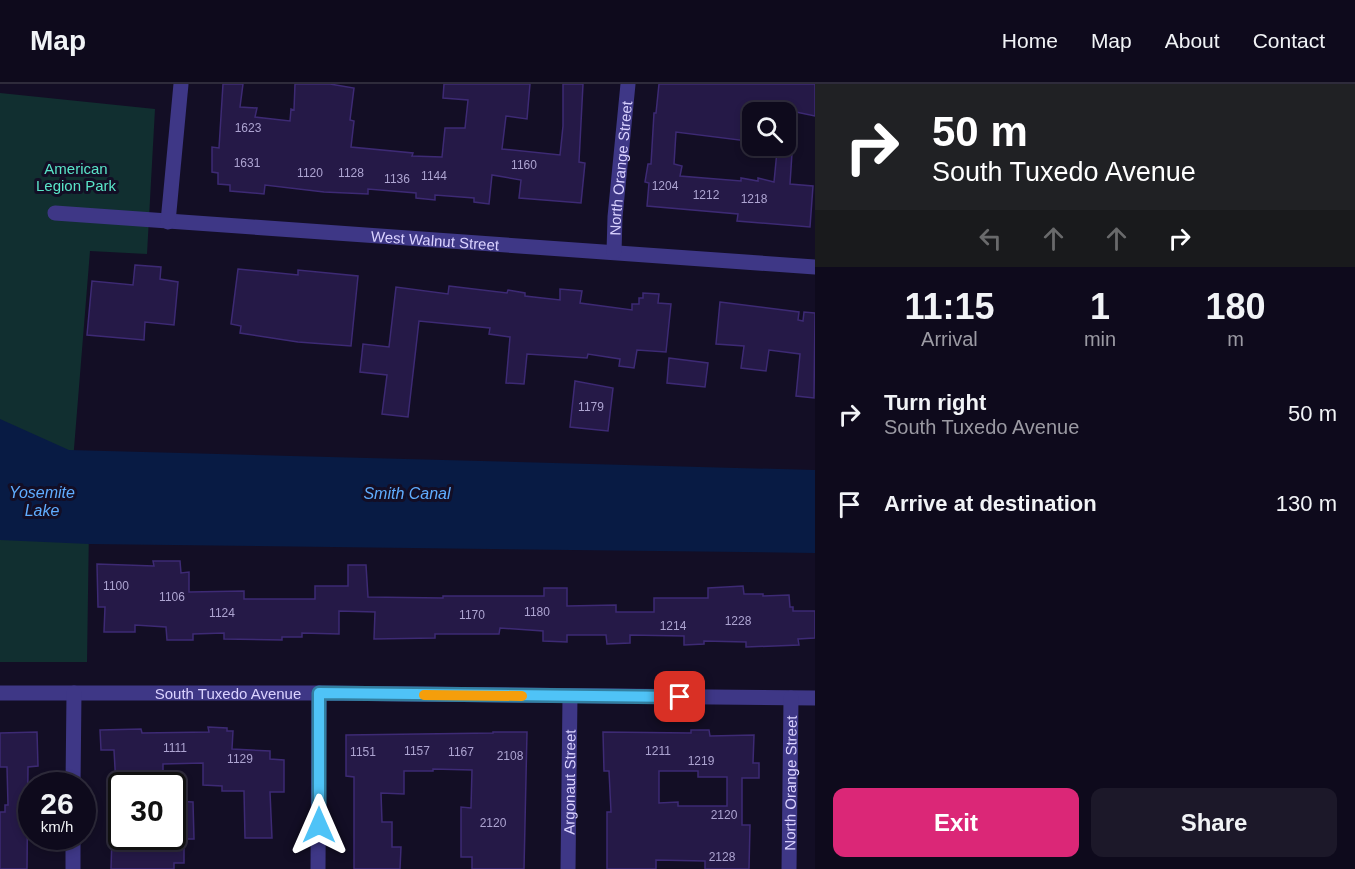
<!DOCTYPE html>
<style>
body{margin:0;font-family:Helvetica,sans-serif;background:#1c1829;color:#f1f3f6;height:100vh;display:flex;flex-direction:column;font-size:22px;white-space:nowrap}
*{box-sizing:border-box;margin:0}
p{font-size:20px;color:#9b9aa3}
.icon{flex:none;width:33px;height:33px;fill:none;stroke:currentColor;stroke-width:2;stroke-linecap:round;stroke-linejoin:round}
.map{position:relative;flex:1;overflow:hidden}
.sheet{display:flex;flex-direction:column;background:#0e0a1c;width:540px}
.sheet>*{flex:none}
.guide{background:#202124;color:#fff;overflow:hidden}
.fabs{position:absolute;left:742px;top:18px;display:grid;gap:12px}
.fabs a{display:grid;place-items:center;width:54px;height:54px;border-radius:12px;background:#0e0a1c;box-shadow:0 3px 9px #0003,0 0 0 2px #2e2b3b;font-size:30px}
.speed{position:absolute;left:18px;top:688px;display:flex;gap:12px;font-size:30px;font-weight:700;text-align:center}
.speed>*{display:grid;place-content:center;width:78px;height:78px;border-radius:50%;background:#0e0a1c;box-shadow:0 3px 9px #0003,0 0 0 2px #2e2b3b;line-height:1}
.speed small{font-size:15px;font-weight:400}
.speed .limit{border:3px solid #111;border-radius:9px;background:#fff;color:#111}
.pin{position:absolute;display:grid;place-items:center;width:51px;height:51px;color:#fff;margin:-26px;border-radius:12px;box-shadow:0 3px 9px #0006}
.me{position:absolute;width:66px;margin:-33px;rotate:0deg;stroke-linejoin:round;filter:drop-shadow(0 0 4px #0008)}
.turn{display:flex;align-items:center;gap:21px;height:126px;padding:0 18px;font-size:27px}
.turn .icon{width:78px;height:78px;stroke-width:2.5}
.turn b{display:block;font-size:42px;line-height:51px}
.lanes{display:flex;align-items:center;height:57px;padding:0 18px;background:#0003;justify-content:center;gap:30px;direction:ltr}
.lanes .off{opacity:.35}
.eta{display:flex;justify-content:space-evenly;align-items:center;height:102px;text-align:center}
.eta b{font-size:36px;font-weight:700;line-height:42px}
.action{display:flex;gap:12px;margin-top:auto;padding:12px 18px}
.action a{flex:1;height:69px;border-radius:12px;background:#db2777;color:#fff;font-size:24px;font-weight:700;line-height:69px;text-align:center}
.action a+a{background:#1c1829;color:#f1f3f6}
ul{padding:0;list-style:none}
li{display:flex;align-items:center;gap:18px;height:90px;padding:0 18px}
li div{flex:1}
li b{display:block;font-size:22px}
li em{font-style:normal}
header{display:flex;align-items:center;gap:36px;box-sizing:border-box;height:84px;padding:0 30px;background:#0e0a1c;border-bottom:2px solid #2e2b3b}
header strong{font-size:28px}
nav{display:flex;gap:33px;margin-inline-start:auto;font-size:21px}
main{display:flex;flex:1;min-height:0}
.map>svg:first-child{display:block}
.green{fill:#112f30}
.water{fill:#081b44}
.building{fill:#251947;stroke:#3d2a74;stroke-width:1.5;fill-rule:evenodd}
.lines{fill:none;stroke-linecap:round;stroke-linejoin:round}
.minor{stroke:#3e3786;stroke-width:15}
.route-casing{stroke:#337fa1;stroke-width:15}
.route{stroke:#4fc3f7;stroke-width:10}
.slow{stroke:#f59e0b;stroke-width:10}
.labels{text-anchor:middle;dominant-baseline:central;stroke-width:6;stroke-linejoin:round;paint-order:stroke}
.number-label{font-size:12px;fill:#ada4d1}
.park-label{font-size:15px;fill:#5ae4c8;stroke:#130e25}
.street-label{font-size:15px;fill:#dad2ff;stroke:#130e25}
.water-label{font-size:16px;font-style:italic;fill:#60adff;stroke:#130e25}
</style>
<header>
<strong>Map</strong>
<nav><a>Home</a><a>Map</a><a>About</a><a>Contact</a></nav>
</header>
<main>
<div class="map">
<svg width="815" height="785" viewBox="0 0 815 785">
<rect width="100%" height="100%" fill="#130e25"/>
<path class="green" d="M0 9 155 25 147 170 90 167 73 377 89 441 87 578H0Z"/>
<path class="water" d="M0 335 69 366 815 386V469L89 460 0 456Z"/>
<path class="building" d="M223 0H243L240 23 257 24 255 33 290 37 291 25 294 26 295 0H330L354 4 350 36 354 37 351 63 413 69 412 72 442 73 445 44H465L468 16 443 14 444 0H530L527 35 506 32 502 65 560 71 563 42V0H583L579 78 585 79 581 119 519 114 521 96 492 91 489 120 474 118V114L435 111V116L416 114V109L368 105V110L324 108 265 101 264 110 230 107V101L218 100V89L212 88V63L219 64Z
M659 0H815V32L796 28H749L747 57 676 48 674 80 682 82 680 92 741 97V94L758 97V94L774 98 777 67 792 69 790 100 813 102 810 143 737 137 738 130 647 122 649 99 645 98 648 80H651L654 29H656Z
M135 181 161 183 160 195 178 198 174 241 145 238 144 256 87 251 92 197 133 201Z
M238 185 298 191V186L358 192 351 262 298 258 240 249 241 242 231 240Z
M449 202 507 209 508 206 525 209V212L560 216V205L582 207 580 219 632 226V220H639V214H643V209L659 210 658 219 671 220 666 268 637 266 634 284 619 282 620 275 588 270 587 274 527 270 524 300 506 299 510 253 489 250 490 244 419 237 408 333 382 330 387 291 360 288 363 260 389 263 396 203 448 210Z
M720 218 799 228 798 236 803 237 804 228 815 229 814 314 796 312 800 270 769 266 766 287 741 284 744 262 716 260Z
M669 274 708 279 705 303 667 299Z
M575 297 613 304 608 347 570 343Z
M153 477H180L181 489 189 488V508L244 507V515H315V502H348V481H366L368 513 443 514V512H544V504H567V522L616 521V528H654V514H708V504L743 502 744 510H763V512L789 511 790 523H793V527H815V554L798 555 799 561 746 563V558L704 557V560L684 561V552L630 551V559L607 560 606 551H567V558L543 557V547L500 544 499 550H435V554L374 555 375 528 339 527V550L302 549V553H282V556L224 555V549L193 550V556H167L166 543 135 541V548H104L105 523H98L97 480 154 482Z
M208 643 227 644V647H233L232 665 270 667V675L284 676V708H270L272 754H245L244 707H222V702L203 701V679L163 680V702H116L114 666H101L100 646 141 645 142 649 209 648Z
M691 646H709L710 652 754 651 753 679H759V694H742V741H750L749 785H705V777L656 776V785H607V728H611L609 687H604L603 648 691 649ZM659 687H698V693H727V722H678V718L659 719Z
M37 648 38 682 28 683 27 785H0V728H5V721H8L7 683H0V649Z
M493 648H527L524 785H472V773H461V723L471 724 472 686 433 685V687H404V710L381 709 382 738H392V763H401L400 785H354V693L346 692V651L493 649Z
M173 717 193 718 194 755H184V779H174V785H111L112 753H174Z"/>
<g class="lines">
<g class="minor">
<path id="s1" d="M55 129 815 183"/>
<path d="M168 138 181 0"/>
<path id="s2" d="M614 168 615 133 628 0"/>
<path id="s3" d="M0 609H319L815 614"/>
<path d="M73 702 74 609"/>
<path d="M73 785V753"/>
<path d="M318 785 319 609"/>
<path id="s4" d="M568 785 570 612"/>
<path id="s5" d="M789 785 791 614"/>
</g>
</g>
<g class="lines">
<g class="route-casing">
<path id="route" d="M319 741V609L680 613"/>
</g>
<use href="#route" class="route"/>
<path class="slow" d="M424 611 522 612"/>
</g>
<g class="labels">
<g class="number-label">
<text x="248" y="44">1623</text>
<text x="247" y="79">1631</text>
<text x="524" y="81">1160</text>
<text x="310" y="89">1120</text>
<text x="351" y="89">1128</text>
<text x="434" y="92">1144</text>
<text x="397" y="95">1136</text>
<text x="665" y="102">1204</text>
<text x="706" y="111">1212</text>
<text x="754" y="115">1218</text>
<text x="591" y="323">1179</text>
<text x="116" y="502">1100</text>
<text x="172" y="513">1106</text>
<text x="537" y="528">1180</text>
<text x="222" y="529">1124</text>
<text x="472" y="531">1170</text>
<text x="738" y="537">1228</text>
<text x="673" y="542">1214</text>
<text x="175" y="664">1111</text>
<text x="417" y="667">1157</text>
<text x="658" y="667">1211</text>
<text x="363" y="668">1151</text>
<text x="461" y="668">1167</text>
<text x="510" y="672">2108</text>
<text x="240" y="675">1129</text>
<text x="701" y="677">1219</text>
<text x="724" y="731">2120</text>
<text x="493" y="739">2120</text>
<text x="722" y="773">2128</text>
</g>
<g class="park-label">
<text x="76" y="84">American<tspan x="76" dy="17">Legion Park</tspan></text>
</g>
<g class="street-label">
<text stroke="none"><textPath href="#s2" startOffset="84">North Orange Street</textPath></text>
<text stroke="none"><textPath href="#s1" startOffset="381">West Walnut Street</textPath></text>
<text stroke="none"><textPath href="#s3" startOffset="228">South Tuxedo Avenue</textPath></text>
<text stroke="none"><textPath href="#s4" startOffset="87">Argonaut Street</textPath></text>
<text stroke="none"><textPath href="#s5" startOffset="86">North Orange Street</textPath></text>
</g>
<g class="water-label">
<text x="42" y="408">Yosemite<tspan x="42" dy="18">Lake</tspan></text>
<text x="407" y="409">Smith Canal</text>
</g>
</g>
</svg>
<div class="fabs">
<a><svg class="icon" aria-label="search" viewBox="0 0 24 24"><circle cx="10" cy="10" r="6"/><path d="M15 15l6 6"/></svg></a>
</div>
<div class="speed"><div>26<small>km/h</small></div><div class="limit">30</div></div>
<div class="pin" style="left:680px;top:613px;background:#d93025"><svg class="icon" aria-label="arrive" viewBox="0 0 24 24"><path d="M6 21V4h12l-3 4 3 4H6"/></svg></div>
<svg class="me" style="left:319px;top:741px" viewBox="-20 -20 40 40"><path d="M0-17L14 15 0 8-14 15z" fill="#4fc3f7" stroke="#fff" stroke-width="4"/></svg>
</div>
<section class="sheet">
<div class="guide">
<div class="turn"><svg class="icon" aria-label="right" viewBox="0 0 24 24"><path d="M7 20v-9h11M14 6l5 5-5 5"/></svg><div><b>50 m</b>South Tuxedo Avenue</div></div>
<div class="lanes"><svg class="icon off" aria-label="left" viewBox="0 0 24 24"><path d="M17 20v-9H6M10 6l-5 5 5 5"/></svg><svg class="icon off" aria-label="ahead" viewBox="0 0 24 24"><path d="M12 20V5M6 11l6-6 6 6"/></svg><svg class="icon off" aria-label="ahead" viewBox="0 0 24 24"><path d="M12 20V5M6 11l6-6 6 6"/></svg><svg class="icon" aria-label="right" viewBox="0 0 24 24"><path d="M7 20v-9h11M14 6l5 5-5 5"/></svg></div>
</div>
<div class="eta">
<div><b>11:15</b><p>Arrival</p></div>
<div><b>1</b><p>min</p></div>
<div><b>180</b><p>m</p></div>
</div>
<ul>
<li><svg class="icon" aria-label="right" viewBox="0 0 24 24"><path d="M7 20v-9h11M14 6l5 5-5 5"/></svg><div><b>Turn right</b><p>South Tuxedo Avenue</p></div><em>50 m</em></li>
<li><svg class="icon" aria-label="arrive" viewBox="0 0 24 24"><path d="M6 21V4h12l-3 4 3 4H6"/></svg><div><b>Arrive at destination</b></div><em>130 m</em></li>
</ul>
<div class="action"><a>Exit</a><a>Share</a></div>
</section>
</main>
